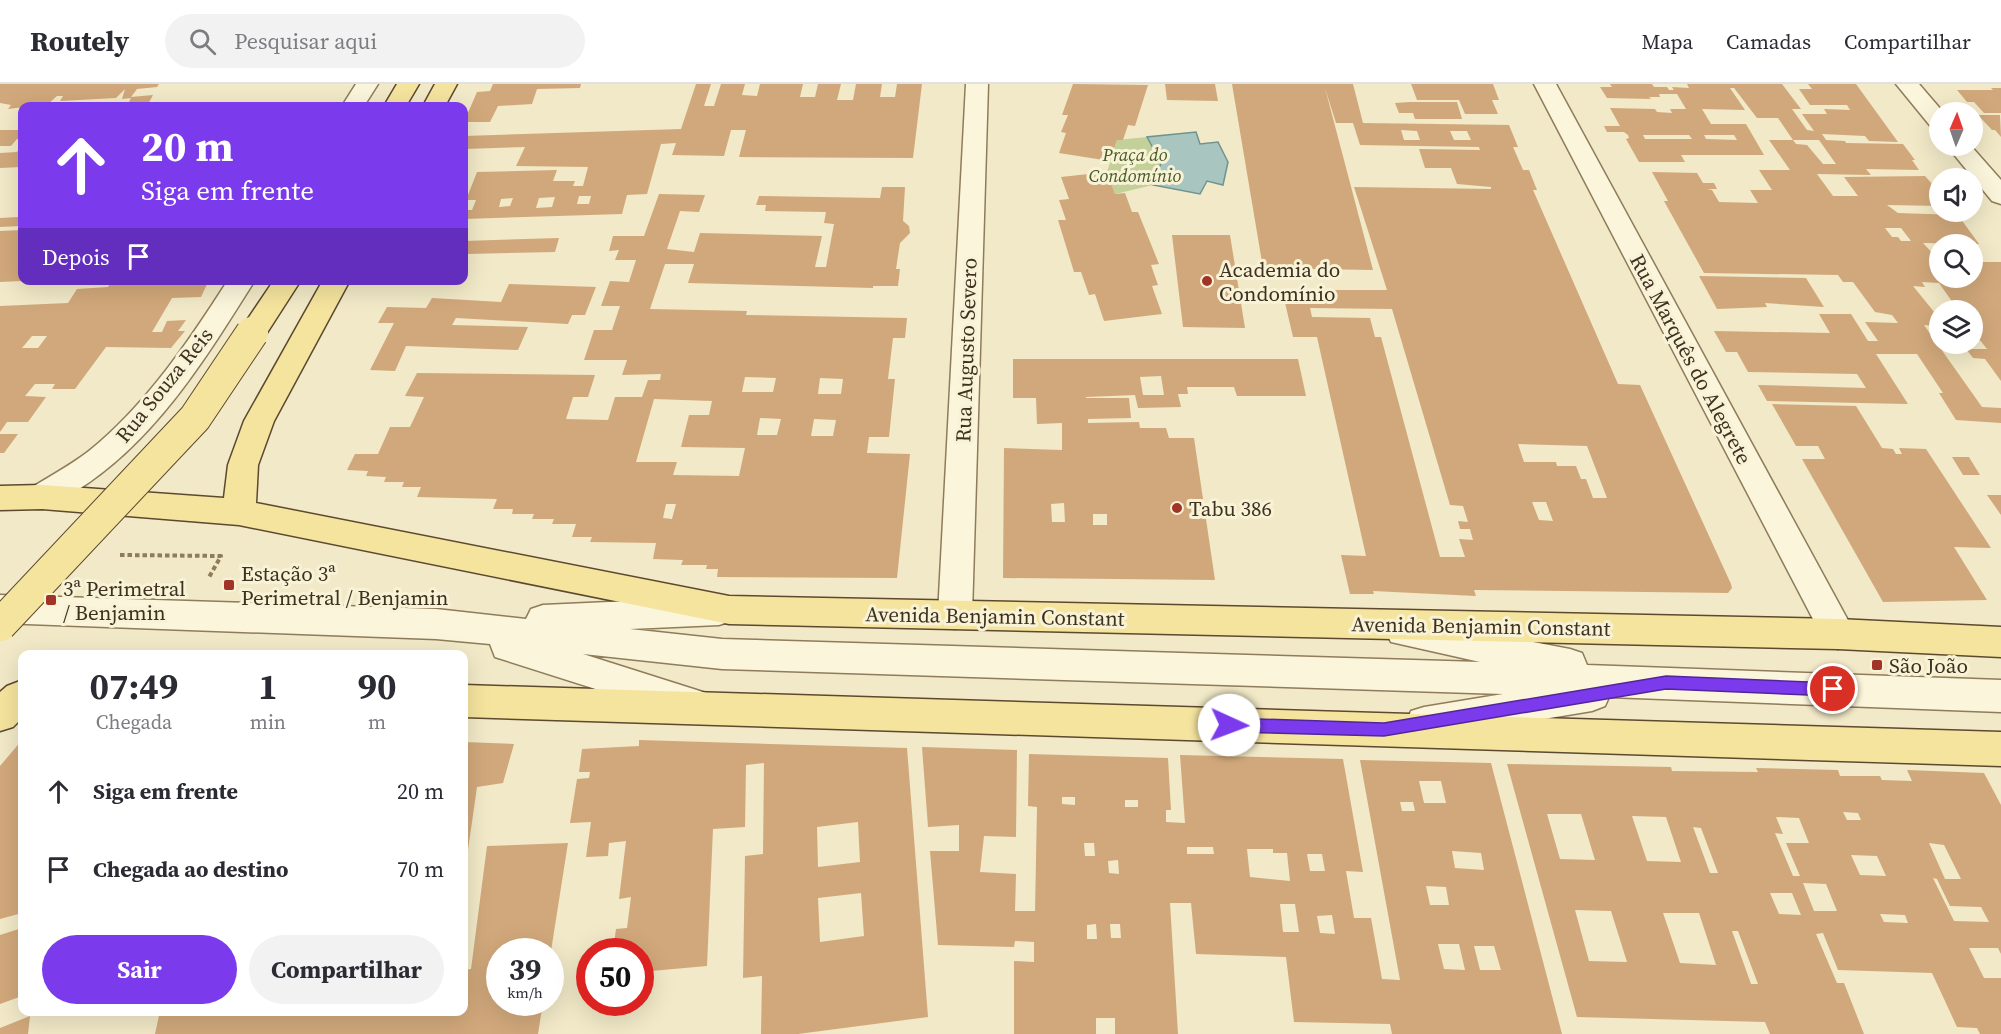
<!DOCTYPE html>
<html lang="pt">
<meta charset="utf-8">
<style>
body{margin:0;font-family:"Source Serif 4",serif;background:#f2f2f3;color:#2b2b33;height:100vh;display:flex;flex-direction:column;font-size:22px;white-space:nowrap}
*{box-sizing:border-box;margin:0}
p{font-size:20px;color:#7c7c81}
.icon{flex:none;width:33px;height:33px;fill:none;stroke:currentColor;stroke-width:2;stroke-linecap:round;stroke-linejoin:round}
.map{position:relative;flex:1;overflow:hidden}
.details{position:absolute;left:18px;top:566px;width:450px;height:366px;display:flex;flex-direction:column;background:#fff;border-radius:12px;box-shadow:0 6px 24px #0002}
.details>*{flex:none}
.hud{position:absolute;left:18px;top:18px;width:450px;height:183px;border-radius:12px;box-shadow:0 6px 24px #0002;background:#7c3aed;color:#fff;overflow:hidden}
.needle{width:39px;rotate:2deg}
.buttons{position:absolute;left:1929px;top:18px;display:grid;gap:12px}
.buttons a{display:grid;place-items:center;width:54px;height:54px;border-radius:50%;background:#fff;box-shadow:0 6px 24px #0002;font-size:30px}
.speed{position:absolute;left:486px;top:854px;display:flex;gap:12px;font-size:30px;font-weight:700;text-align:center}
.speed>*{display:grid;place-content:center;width:78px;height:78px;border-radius:50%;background:#fff;box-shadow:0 6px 24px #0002;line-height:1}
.speed small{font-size:15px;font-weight:400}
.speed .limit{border:9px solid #d22;background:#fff;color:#111}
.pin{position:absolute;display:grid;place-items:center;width:51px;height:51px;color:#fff;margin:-26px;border:3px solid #fff;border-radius:50%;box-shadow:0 2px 6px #0007}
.me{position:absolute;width:66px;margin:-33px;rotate:92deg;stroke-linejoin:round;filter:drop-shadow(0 0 4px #0008)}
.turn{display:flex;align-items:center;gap:21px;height:126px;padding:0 24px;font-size:27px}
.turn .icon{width:78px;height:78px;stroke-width:2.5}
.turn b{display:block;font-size:42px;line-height:51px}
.then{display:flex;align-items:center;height:57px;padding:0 24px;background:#0003;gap:12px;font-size:22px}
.eta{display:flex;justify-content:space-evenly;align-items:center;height:102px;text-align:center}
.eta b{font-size:36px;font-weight:700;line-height:42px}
.button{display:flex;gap:12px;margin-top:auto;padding:12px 24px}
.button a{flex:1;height:69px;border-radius:36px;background:#7c3aed;color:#fff;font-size:24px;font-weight:700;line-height:69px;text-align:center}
.button a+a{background:#f2f2f3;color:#2b2b33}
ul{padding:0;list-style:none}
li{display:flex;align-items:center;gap:18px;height:78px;padding:0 24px}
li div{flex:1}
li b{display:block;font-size:22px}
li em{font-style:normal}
header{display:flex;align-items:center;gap:36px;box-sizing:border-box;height:84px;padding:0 30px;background:#fff;border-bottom:2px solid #e1e1e2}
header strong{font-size:28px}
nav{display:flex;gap:33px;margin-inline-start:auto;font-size:21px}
.search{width:420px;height:54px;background:#f2f2f3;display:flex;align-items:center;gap:15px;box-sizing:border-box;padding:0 21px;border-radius:33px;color:#7c7c81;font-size:22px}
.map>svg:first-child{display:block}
.green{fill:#c4d09a}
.water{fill:#a8c5c0;stroke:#6e948f;stroke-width:1.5}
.building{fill:#d1a87b;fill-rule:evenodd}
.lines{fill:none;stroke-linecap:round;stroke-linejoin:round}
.minor-casing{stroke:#8e7c5b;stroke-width:3}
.major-casing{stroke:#5c492f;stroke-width:3}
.path{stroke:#8e7c5b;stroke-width:4;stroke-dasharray:4.5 3;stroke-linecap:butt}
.minor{fill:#fbf5db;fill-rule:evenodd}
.major{fill:#f5e49e;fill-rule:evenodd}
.major-bridge-far1-casing{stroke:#5c492f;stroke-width:27;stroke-linecap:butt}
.major-bridge-casing{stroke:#5c492f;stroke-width:34;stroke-linecap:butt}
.major-bridge-far1{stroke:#f5e49e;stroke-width:25}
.major-bridge{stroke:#f5e49e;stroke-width:32}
.route{fill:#7c3aed;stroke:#51269a;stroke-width:1.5}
.poi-dot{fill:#a13427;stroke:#f8f2d7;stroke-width:2}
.labels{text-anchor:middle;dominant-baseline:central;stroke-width:6;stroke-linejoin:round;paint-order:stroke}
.far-park-label{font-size:18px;font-style:italic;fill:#475b25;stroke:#f8f2d7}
.poi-label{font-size:21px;fill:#3e311f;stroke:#f8f2d7;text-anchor:start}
.street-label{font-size:21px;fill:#3e311f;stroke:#f8f2d7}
</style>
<header>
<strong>Routely</strong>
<div class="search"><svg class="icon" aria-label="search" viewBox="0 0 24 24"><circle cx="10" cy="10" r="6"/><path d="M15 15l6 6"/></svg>Pesquisar aqui</div>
<nav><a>Mapa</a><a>Camadas</a><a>Compartilhar</a></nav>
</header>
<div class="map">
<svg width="2001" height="950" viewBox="0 0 2001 950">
<rect width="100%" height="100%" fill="#f1e9c7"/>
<path class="green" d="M1147 53 1161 79 1153 101 1115 110 1107 88 1117 56Z"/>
<path class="water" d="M1196 48 1200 60 1218 58 1228 78 1223 101 1207 97 1200 110 1153 101 1161 79 1147 53Z"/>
<path class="building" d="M0 0H159L157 3 137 5 131 13 153 11 147 22H112L114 19 129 18 131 14 122 15 125 5 116 14 60 17 63 12H57L48 20 8 25 11 21 0 19Z
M493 0H581L580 4 537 5 532 20 498 22 490 38H464L477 8 490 7Z
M696 0H711L704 22H714L721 0H745L742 11 757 12 760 0H803L800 13H815L818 0H841L837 16H853L856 0H882L880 13H895L897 0H922L913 74 739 73 746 46H731L724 72 672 71 676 59 661 60 647 110 627 111 622 130 464 135V126H472L476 116H466L477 88 557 86 553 97H575L573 102H583L588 83 516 82 525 63 464 65V52L681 45ZM579 112H591L589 120H577ZM555 113 552 123 536 124 539 114ZM513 114 510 122 499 123 501 115Z
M1073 0 1148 1 1135 42 1128 41 1123 56H1117L1110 77 1059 69 1066 49 1061 48 1068 31H1062Z
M1165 0H1215L1218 17 1167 16Z
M1232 0H1353L1363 39 1509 41 1518 63H1513L1523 86H1529L1537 106H1533L1618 300 1640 301 1731 500 1732 504 1728 509 1474 506 1476 512 1373 507 1374 510H1350L1341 471 1366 472 1317 253H1293L1282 206H1387L1354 103 1491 105V103L1457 100 1451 84H1425L1419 65 1480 66 1479 63 1360 61 1353 39H1336L1325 4 1373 186 1263 184ZM1401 46 1417 47 1420 56H1404ZM1450 47H1467L1471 56H1454ZM1310 224 1392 225 1450 421 1463 422 1468 438 1458 437 1460 445H1470L1473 456 1459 455 1465 473H1440L1381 253H1375L1370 234 1312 233ZM1518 360 1587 362 1607 414H1593L1586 395H1581L1576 382H1557L1556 378H1524ZM1532 418H1546L1553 437 1539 436Z
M1411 0H1493L1499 16H1492L1498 30H1465L1459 16H1417Z
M1610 0H1652L1654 3H1667L1669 6H1674L1672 3 1689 4 1687 0H1782L1801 25H1792L1807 46 1814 47 1802 30H1827L1824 25 1850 26 1847 21H1810L1799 5H1812L1808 0H1856L1898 58 1869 57 1865 52 1822 50 1826 56 1845 57 1846 59 1903 60 1915 76H1912L1919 86 1866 85 1871 91 1817 90 1833 112H1858L1844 93 1925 92 1940 109V122L1887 121 1898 129 1958 131 1979 160 1923 159 1940 177V194H1972V178H2001V297L1985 275 1973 274 1966 265H1987L1972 246V226H1958L1939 199 1922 198 1925 203 1913 202 1939 234 1931 236 1935 242 1924 241 1982 323 2001 324V339L1956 336 1939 309H1943L1917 270H1876L1908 320 1767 317 1758 301 1866 304 1857 290 1748 288 1737 268H1726L1714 247 1830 249 1819 230H1851L1868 257H1878L1865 238 1898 239 1892 231 1875 228 1853 198H1843L1838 191 1704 189 1664 117H1668L1652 88 1697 89 1703 99H1714L1717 105H1707L1712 106 1719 118 1758 119 1750 106H1772L1759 86H1790L1769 56H1793L1796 60 1807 61 1823 80H1836L1819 56H1793L1778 34H1757L1734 4H1730L1745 26 1702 25 1711 40H1746L1764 71H1681L1685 78H1639L1626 55 1629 54 1628 51 1624 48H1607L1604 42H1620L1610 24 1655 25 1657 28 1672 29 1670 25H1686L1677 10H1659L1660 13H1649L1651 15 1607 14 1600 3H1612ZM1643 51H1689L1692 55H1645ZM1704 51H1734L1737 56 1706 55ZM1885 144H1901L1911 157H1901L1898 153H1892Z
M1991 4H2001V29H1984L1974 18H1967L1957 6H1993Z
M1410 18H1457L1462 35H1415L1413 29H1399L1395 19Z
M1978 31H2000L2001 53 1995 46H1992Z
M0 46H22V55H17L11 62H0Z
M22 59V83L0 84V69L17 68Z
M1107 88 1115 110 1125 109 1132 128H1138L1159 180 1151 181 1158 201 1152 202 1162 230 1104 237 1095 210 1089 211 1081 188H1074L1058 136H1066L1059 116 1069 115 1061 93Z
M882 103H905L903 137 909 142 910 149 900 159 896 185H900L898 202H873V204L688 199 694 180H665L650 225 747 227 746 231 907 234 905 254H893L888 295H895L889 353H869L867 369 910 370 897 494 717 493 718 485H706L707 481H681L683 476 653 475 656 459 590 458 592 453H572L576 440H552L554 435H532L534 430H512L513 425H493L497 415 417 413 421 403H402L404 398H384L386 393 366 392 368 387 347 386 355 370H378L390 343H410L424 313 405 312 417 289 595 291 588 313H573L566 335 608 336 615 313H642L648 296H660L661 290 622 291 627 276H584L594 246H612L620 222H601L610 197 629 198 636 176H615L619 166 609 167 613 152H644L659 110 705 111 699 128 680 127 667 165 694 168 700 149 822 152 815 183H826L834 140 824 139 826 128 765 127 766 121H756L759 112 880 114ZM745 293 776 294 773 308H742ZM820 294 843 295 841 310H818ZM654 315 712 317 709 331H689L681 363 745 364 739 392 673 391 677 378H636ZM760 334 781 335 777 351H757ZM814 335 836 336 833 352H811ZM666 420H676L672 435 663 434Z
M22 128V142L0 143V134L19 133Z
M22 146V174L17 176H22V197L0 198V147Z
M1172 151H1230L1245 244 1183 243Z
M559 154 555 168 466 170 464 174V157Z
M1699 192 1806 194 1824 223 1765 219 1767 223 1717 225Z
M112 196H209L201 213 172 214 152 248H162L167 237 186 236 178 247H185L171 264 106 263 75 305H52L55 300H35L25 312 46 313 28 338H7L0 348V222L68 219 77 205 108 203ZM32 252H47L38 264H22Z
M394 196H440V198L393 199Z
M509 200 596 203 585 231H572L568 240 456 234 452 241 528 243 518 266 406 262 395 287 370 286 394 239H378L387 223 426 224 432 214 501 218Z
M1013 275H1298L1306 312H1237L1234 303H1187L1188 310H1178L1181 323 1138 324 1135 311 1086 313V314H1129L1131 334 1088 335V339L1139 338 1140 344H1166L1169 354H1194L1215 496 1003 494 1004 364 1062 366V339L1037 340 1036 314H1013ZM1161 292 1164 311H1143L1140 293ZM1064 419 1065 438H1052L1051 420ZM1093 430H1107V441H1093Z
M1772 320 1856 322 1882 364 1893 365 1896 370H1902L1899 364 1926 365 1991 464 1954 463 1987 516 1883 518 1802 375H1825L1818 362H1796Z
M0 350H18L4 369H0Z
M1952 373H1969L1980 391H1963Z
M1987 411H2001V431Z
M22 656V829L0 835V682Z
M639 656 907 664 928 933 798 950H761L762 892 743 894 745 772 763 770 764 679 746 681 745 743 713 745 707 882 640 888V867H613L616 845 627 844 631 813 619 815 626 757 609 759 608 772 586 773 591 738 570 739 577 695 589 694 590 688H579L582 665 639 662ZM858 738 860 778 818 783 817 743ZM861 809 864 852 820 858 818 814Z
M464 658 514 660 503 699 477 703 465 787Z
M922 663 1017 666 1016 753 984 752 980 788 1016 790 1015 827H1035L1037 723 1028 722 1029 670 1168 674 1171 726H1166V738L1185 739 1180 671 1343 675 1363 788 1346 787 1354 834H1371L1382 895 1400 896 1360 676 1491 679 1562 950H1392L1390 940 1294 938 1286 873 1196 870 1191 819H1170L1178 950H1115V934H1096V950H1014V877L1034 878V858L1015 857 1014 863 938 861 930 767H959V741L928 743ZM1419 697H1441L1446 719H1424ZM1062 713H1075V721L1062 720ZM1125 716H1138V723H1125ZM1400 718H1413L1415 727H1402ZM1084 759H1094L1095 772H1085ZM1187 763H1213L1214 770H1187ZM1247 765H1273V769H1287L1290 797 1250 793ZM1452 767 1481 769 1484 786 1455 784ZM1307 770H1322L1325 787H1310ZM1118 776 1119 790 1109 789 1108 777ZM1426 802 1446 803 1449 821H1430ZM1280 820H1295L1299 848H1283ZM1332 831 1335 850 1320 849 1317 832ZM1096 840 1097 855H1087V841ZM1110 840H1120L1121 854H1111ZM1438 860H1459L1465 886 1444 885ZM1474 862H1494L1501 886H1480Z
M1507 680 1671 683 1672 687 1758 688 1756 684 1838 686 1840 692H1880L1882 696 1912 697 1907 686 1984 689 2001 721V870L1998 864H1969L1984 894H2001V950H1980L1977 944 1957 943 1932 889 1838 886 1823 849 1816 850 1837 899H1844L1864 950H1770L1765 938 1577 933ZM1843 728 1858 729 1861 736H1847ZM1547 730H1581L1595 776 1560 775ZM1632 732 1666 733 1681 778 1647 777ZM1776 733 1799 734 1809 759H1786L1800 792H1793L1775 749 1783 750ZM1693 743 1701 744 1718 789H1710ZM1929 759 1944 761 1961 795H1945ZM1851 771 1877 772 1886 792 1860 791ZM1933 794 1937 795 1950 822 1981 823 1989 838 1954 837ZM1803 799 1826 800 1837 827H1814ZM1770 809H1792L1801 831 1779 830ZM1575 826 1611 827 1627 878 1589 877ZM1663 829H1699L1716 881 1680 879ZM1880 830 1905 831 1908 839 1884 838ZM1732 847H1738L1758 900H1751Z
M568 759 551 867H500V918H543L538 950H155L160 927H464V886L471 885 487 762Z
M22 844V912L0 920V851Z
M30 932 28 950H0V944Z"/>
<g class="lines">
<g class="minor-casing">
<path id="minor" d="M356 0H378L364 22H342Z
M966 0H988L972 531 967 541 955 545 943 541 938 531Z
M1534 0H1556L1850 540 1855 550 1850 560 1838 565 1826 560Z
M1896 0H1919L1943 28H1940V46L1932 44Z
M1947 62H1971L2001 96V120L1992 117Z
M228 196H255C206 274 155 358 76 407 60 417 49 428 31 422L26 413 31 404C50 392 71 381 89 367 146 321 189 257 228 196Z
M0 511 436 525 526 535 531 525 543 521 719 513 731 517 736 527 731 537 719 541 630 545 722 555 1480 578 1391 558 1386 548 1391 538 1403 533 1570 565 1582 569 1587 581 2001 596V628L1609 613 1605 622 1592 627 1424 655 1411 651 1406 639 1411 627 1424 623 1503 610 722 585 583 570 706 609 711 620 706 631 693 636 495 573 490 560 436 555 0 539Z"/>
</g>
<g class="major-casing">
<path id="major" d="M397 0H419L406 22H384Z
M435 0H457L445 22H423Z
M274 196H301L263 255 253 258 243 255 239 248Z
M323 196H350L274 337 258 381 256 419 729 512 1838 535 2001 543V573L1838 565 729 540 239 441 42 425 0 426V402L42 401 224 414 228 381 244 337Z
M20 597 22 598V634L13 643 0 647V608L7 602Z
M464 601 2001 648V682L464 633Z"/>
</g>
<path class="path" d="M120 471 221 472 208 495"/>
<use href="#minor" class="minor"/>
<use href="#major" class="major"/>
<g class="major-bridge-far1-casing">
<path id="major-bridge-far1" d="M251 251 253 248"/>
</g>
<g class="major-bridge-casing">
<path id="major-bridge" d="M0 541 195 334 252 249"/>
</g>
<use href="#major-bridge-far1" class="major-bridge-far1"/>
<use href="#major-bridge" class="major-bridge"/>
</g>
<path class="route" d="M1666 592 1833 599 1839 601 1841 605 1839 610 1833 612 1666 605 1384 652 1229 648 1223 646 1221 641 1223 636 1229 634 1384 639Z"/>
<g class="poi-dot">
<circle cx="1207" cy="197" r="6"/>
<circle cx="1177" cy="424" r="6"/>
<rect x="223" y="495" width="12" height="12" rx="3"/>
<rect x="45" y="510" width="12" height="12" rx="3"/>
<rect x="1871" y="575" width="12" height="12" rx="3"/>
</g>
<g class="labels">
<g class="far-park-label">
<text x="1135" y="70">Praça do<tspan x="1135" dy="21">Condomínio</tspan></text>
</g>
<g class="poi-label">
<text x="1219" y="185">Academia do<tspan x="1219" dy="24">Condomínio</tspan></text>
<text x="1189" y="424">Tabu 386</text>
<text x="241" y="489">Estação 3ª<tspan x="241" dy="24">Perimetral / Benjamin</tspan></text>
<text x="63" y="504">3ª Perimetral<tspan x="63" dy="24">/ Benjamin</tspan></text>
<text x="1889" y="581">São João</text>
</g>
<g class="street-label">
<text transform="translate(966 266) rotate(-88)">Rua Augusto Severo</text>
<text transform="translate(1691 275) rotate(62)">Rua Marquês do Alegrete</text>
<text transform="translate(164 301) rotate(-51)">Rua Souza Reis</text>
<text transform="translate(995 532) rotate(1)">Avenida Benjamin Constant</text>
<text transform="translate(1481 542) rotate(1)">Avenida Benjamin Constant</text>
</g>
</g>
</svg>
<div class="buttons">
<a><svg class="needle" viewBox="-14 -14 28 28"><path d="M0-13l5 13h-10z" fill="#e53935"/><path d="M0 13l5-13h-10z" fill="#7c7c81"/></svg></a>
<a><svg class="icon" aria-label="sound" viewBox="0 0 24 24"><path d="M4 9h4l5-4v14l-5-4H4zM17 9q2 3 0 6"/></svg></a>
<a><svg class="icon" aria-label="search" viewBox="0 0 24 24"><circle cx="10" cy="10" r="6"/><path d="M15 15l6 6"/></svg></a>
<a><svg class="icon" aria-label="layers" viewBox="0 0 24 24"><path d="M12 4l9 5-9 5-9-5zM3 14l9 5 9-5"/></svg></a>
</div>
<div class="speed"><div>39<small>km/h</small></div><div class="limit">50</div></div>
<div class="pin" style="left:1833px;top:605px;background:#d93025"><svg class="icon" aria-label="arrive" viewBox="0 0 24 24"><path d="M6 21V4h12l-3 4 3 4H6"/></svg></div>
<svg class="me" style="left:1229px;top:641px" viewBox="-20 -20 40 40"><circle r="19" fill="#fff"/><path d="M0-13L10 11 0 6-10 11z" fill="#7c3aed"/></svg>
<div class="hud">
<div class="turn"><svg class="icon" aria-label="ahead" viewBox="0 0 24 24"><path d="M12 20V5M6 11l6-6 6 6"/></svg><div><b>20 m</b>Siga em frente</div></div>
<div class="then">Depois<svg class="icon" aria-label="arrive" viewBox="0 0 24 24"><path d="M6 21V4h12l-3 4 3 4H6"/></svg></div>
</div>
<section class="details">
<div class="eta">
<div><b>07:49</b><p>Chegada</p></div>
<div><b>1</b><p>min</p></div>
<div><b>90</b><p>m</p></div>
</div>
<ul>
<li><svg class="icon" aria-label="ahead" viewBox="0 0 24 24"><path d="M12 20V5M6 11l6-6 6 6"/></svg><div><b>Siga em frente</b></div><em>20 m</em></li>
<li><svg class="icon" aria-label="arrive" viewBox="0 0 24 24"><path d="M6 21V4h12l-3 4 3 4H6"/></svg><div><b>Chegada ao destino</b></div><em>70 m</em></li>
</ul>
<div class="button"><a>Sair</a><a>Compartilhar</a></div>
</section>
</div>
